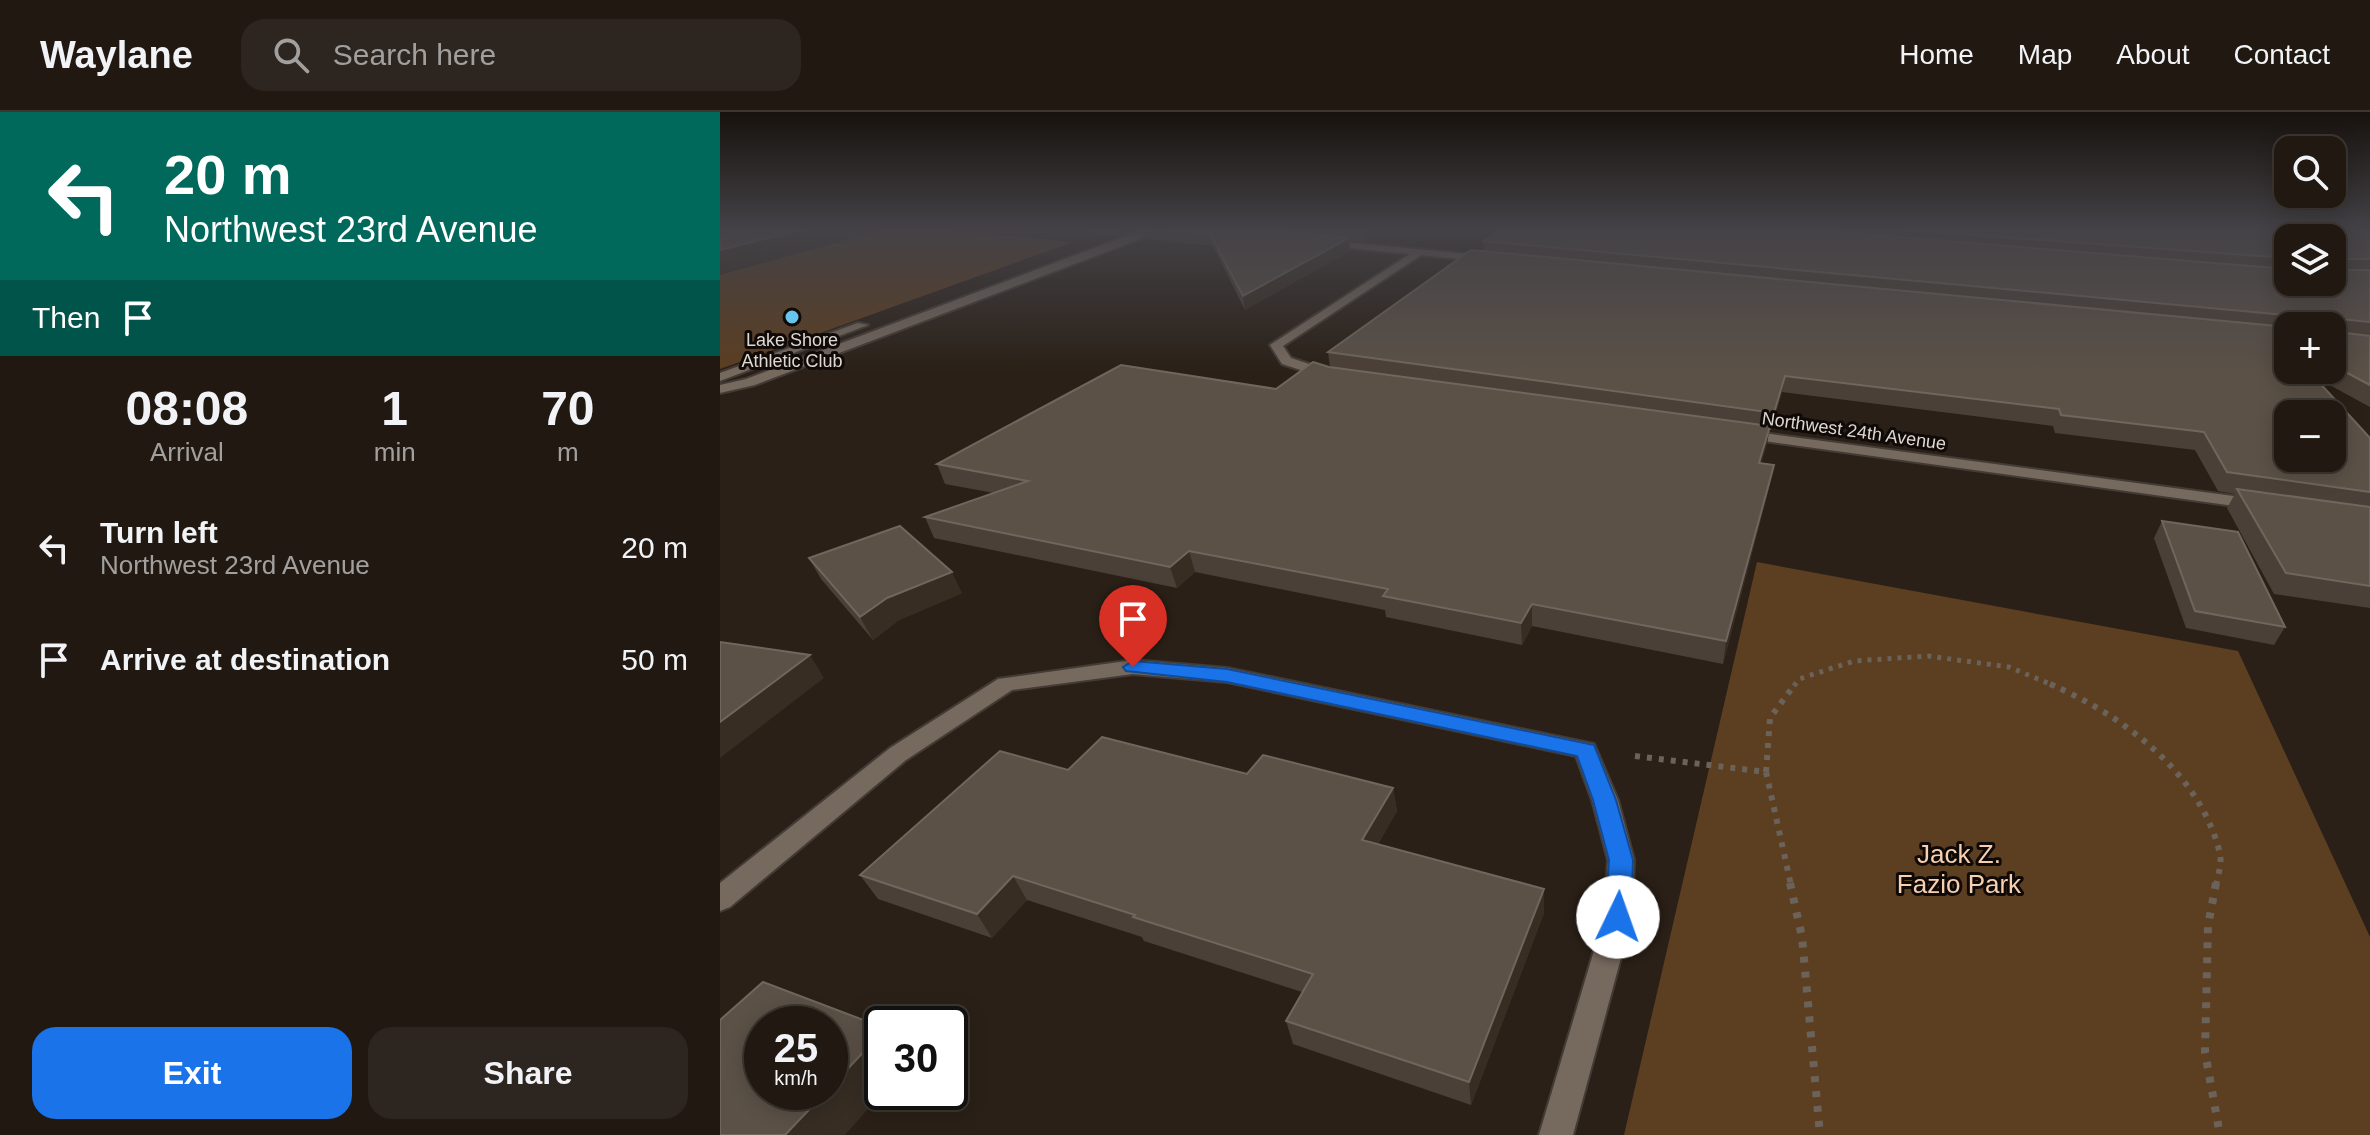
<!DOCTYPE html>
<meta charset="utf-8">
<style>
body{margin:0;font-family:Arial,sans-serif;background:#2d251f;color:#f1f3f6;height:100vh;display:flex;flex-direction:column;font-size:30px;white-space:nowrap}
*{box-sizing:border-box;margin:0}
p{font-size:26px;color:#a2a09f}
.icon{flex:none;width:44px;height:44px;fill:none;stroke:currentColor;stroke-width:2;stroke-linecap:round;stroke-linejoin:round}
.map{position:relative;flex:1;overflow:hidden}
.drawer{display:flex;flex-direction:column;background:#201811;width:720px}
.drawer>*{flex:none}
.guide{background:#00695c;color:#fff;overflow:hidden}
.fabs{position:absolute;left:1554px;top:24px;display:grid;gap:16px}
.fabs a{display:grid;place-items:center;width:72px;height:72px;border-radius:16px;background:#201811;box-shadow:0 4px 20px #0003,0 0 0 2px #3d3731;font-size:40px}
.speed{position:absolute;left:24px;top:894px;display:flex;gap:16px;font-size:40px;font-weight:700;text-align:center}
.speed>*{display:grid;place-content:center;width:104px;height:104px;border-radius:50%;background:#201811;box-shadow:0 4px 20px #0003,0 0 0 2px #3d3731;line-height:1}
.speed small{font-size:20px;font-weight:400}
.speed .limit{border:4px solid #111;border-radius:12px;background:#fff;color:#111}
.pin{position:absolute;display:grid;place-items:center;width:68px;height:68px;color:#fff;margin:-82px -34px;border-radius:50% 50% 50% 0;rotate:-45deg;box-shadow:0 0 8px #0007}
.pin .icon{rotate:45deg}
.me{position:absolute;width:88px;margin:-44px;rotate:3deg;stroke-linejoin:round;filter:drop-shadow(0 0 6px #0008)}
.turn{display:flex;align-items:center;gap:28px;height:168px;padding:0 32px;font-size:36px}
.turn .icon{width:104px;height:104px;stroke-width:2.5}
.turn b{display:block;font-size:56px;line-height:68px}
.then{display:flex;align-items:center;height:76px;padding:0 32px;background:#0003;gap:16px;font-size:30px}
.eta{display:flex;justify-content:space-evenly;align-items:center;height:136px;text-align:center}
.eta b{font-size:48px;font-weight:800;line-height:56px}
.action{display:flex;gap:16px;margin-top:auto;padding:16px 32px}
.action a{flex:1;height:92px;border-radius:24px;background:#1a73e8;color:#fff;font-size:32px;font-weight:800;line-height:92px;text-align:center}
.action a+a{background:#2d251f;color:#f1f3f6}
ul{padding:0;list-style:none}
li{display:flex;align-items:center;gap:24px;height:112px;padding:0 32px}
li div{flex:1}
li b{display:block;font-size:30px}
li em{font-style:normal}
header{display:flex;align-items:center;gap:48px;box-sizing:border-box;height:112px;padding:0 40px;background:#201811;border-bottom:2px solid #3d3731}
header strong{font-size:38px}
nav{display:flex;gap:44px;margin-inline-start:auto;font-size:28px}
.search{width:560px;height:72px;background:#2d251f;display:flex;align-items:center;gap:20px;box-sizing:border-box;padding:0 28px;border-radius:24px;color:#a2a09f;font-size:30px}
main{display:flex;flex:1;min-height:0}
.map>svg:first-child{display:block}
.green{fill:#5c3e21}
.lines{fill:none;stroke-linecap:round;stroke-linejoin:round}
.street-casing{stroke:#433b35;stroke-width:4}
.path-far2{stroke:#6b625a;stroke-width:5;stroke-dasharray:4 6;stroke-linecap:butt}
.path-far1{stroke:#6b625a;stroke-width:6;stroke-dasharray:5 7;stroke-linecap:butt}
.path{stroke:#6b625a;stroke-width:8;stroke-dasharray:6 9;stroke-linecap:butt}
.street{fill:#76695e;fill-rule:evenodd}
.wall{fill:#4b4037;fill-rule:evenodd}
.shaded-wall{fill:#372d23}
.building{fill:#5b5147;stroke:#70665d;stroke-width:2;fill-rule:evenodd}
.route{fill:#1a73e8;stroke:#114b97;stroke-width:2}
.poi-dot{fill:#65c5ee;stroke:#0f0a07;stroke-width:3}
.labels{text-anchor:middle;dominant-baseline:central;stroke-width:6;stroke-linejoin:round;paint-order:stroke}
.far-poi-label{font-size:18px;fill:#dfd8d2;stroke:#0f0a07}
.far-street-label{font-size:18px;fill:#dfd8d2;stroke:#0f0a07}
.near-park-label{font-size:26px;fill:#f6d0b0;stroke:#0f0a07}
</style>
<header>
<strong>Waylane</strong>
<div class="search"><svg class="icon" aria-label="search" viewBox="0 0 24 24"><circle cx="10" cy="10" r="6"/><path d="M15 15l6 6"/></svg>Search here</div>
<nav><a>Home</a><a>Map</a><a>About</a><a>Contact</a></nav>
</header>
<main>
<section class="drawer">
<div class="guide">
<div class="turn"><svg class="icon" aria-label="left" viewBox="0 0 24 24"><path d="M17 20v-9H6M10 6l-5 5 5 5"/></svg><div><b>20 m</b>Northwest 23rd Avenue</div></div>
<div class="then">Then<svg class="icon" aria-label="arrive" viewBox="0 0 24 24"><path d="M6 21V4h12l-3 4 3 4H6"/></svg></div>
</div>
<div class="eta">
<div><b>08:08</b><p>Arrival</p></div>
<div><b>1</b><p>min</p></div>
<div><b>70</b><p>m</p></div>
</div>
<ul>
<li><svg class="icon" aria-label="left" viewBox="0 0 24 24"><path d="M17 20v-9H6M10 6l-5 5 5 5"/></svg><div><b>Turn left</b><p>Northwest 23rd Avenue</p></div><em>20 m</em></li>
<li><svg class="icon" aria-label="arrive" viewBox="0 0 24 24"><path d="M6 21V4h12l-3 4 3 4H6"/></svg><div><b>Arrive at destination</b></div><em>50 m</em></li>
</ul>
<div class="action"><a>Exit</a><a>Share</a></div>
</section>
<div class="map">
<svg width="1650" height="1023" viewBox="0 0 1650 1023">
<rect width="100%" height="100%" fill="#2a2017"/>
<path class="green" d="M0 118H230L353 130 0 257Z
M1037 450 1518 539 1650 825V1023H904Z"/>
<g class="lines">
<g class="street-casing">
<path id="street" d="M422 118H430L428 124 35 273 0 281V273L26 267Z
M602 128 770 144 775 147 770 150 701 143 563 234 571 246 614 260 615 263 609 267 562 252 550 233 690 142 599 133Z
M138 211 148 213 0 269V261Z
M1020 318 1536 387 1544 392 1536 397 1015 325 1013 322Z
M413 548 507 556 874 632 898 688 914 748 912 805 853 1023H819L884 805 888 748 872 688 856 644 507 570 413 562 292 578 186 648 10 795 0 799V771L170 636 278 567Z"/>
</g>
<path class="path-far2" d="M1074 574 1079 567 1134 549 1208 544 1289 555 1335 574"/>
<path class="path-far1" d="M1330 572C1402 603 1481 661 1500 742 1502 751 1498 764 1496 773
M915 644 1046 660 1071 773
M1046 660 1050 606 1075 572"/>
<path class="path" d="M1070 771 1082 825 1100 1023
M1496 771 1488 814 1485 940 1500 1023"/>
<use href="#street" class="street"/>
</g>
<path class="wall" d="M365 118H421L397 124 366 121Z
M425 118H668L646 130 629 128 630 139 525 198 493 134 428 127Z
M780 118H1650V295L1593 264 1650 326V496L1554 482 1507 396 1515 382 1498 379 1475 338 1335 321 1333 314 1062 280 1051 318H1049L1047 332 1041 351 1054 353 1050 372 1003 552 812 514 802 533 666 505 665 498 475 460 457 476 214 426 205 405 274 381 225 372 217 352 556 277 610 255 608 240 764 139V129ZM1568 126 1612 170H1568ZM1568 214H1612V258H1568Z
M1442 409 1565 515 1554 533 1466 516 1434 426Z
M89 446 242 481 179 508 153 528 101 467Z
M348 658 527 662 673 676 677 699 658 732 824 777V801L751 993 573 932 566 909 582 880 424 829 422 825 307 788 272 826 158 787 140 763Z"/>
<path class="shaded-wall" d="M81 118H163L0 163V138Z
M395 118H421L397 124Z
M645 118H668L646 130Z
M629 126 630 139 525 198 523 184Z
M1065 264 1062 280 1051 318 1054 301Z
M1050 314 1047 332 1036 370 1039 351Z
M1054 353 1050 372 1003 552 1006 529Z
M469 439 475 460 457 476 450 455Z
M232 460 242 481 179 508 153 528 140 505 167 486Z
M812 492V514L802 533 801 511Z
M90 543 104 566 0 646V610Z
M673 676 677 699 646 752 642 728Z
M293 764 307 788 272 826 257 802Z
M824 777V801L751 993 749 970Z
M162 920V980H163L125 1023H65L106 980H110V976Z"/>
<path class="building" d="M0 118H81L0 138Z
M449 118H542L629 126 523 184 490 122Z
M780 118H1090L1568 157V170H1612V126H1568V146L1184 118H1650V147H1619L1617 158H1650V210L1620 207 1617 210 1618 220 1650 224V273L1612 253V214H1577L1579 213 1576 204 764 129Z
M751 138 1568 215V231L1559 226 1568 236V258H1588L1650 326V380L1507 360 1484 320 1341 303 1339 297 1065 264 1054 301 608 240ZM1568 302H1612V346H1568Z
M593 250 609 255 1050 314 1039 351 1054 353 1006 529 812 492 801 511 663 484 668 477 469 439 450 455 205 405 308 369 217 352 401 253 556 277Z
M1517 377 1650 395V474L1566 461Z
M1442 409 1518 420 1565 515 1475 499Z
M180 414 232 460 167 486 140 505 89 446Z
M0 530 90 543 0 610Z
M382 625 527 662 543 643 673 676 642 728 824 777 749 970 566 909 593 862 413 805 415 803 293 764 257 802 140 763 280 639 348 658Z
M43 870 162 915V920L110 976V912H42V980H106L65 1023H0V908Z"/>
<linearGradient id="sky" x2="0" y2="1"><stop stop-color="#17120d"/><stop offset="0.45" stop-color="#444247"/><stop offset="1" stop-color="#444247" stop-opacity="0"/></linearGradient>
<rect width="1650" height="261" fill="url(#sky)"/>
<path class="route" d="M413 549 507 557 874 633 896 688 913 748 911 805 907 813 898 817 889 813 885 805 889 748 873 688 857 644 507 570 406 559 403 555Z"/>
<circle class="poi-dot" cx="72" cy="205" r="8"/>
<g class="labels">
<g class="far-poi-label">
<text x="72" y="228">Lake Shore<tspan x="72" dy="21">Athletic Club</tspan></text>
</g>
<g class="far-street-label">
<text transform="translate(1134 319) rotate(8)">Northwest 24th Avenue</text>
</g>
<g class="near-park-label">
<text x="1239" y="742">Jack Z.<tspan x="1239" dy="30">Fazio Park</tspan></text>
</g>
</g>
</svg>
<div class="fabs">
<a><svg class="icon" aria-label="search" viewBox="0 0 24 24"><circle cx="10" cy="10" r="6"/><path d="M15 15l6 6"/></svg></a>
<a><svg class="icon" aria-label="layers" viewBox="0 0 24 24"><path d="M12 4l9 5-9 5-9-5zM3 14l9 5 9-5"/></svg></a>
<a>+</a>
<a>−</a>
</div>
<div class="speed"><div>25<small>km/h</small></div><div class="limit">30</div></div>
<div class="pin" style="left:413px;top:555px;background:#d93025"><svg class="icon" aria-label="arrive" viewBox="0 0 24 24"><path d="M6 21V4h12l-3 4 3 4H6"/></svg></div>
<svg class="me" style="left:898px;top:805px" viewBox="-20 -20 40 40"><circle r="19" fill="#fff"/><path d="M0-13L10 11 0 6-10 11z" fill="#1a73e8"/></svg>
</div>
</main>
